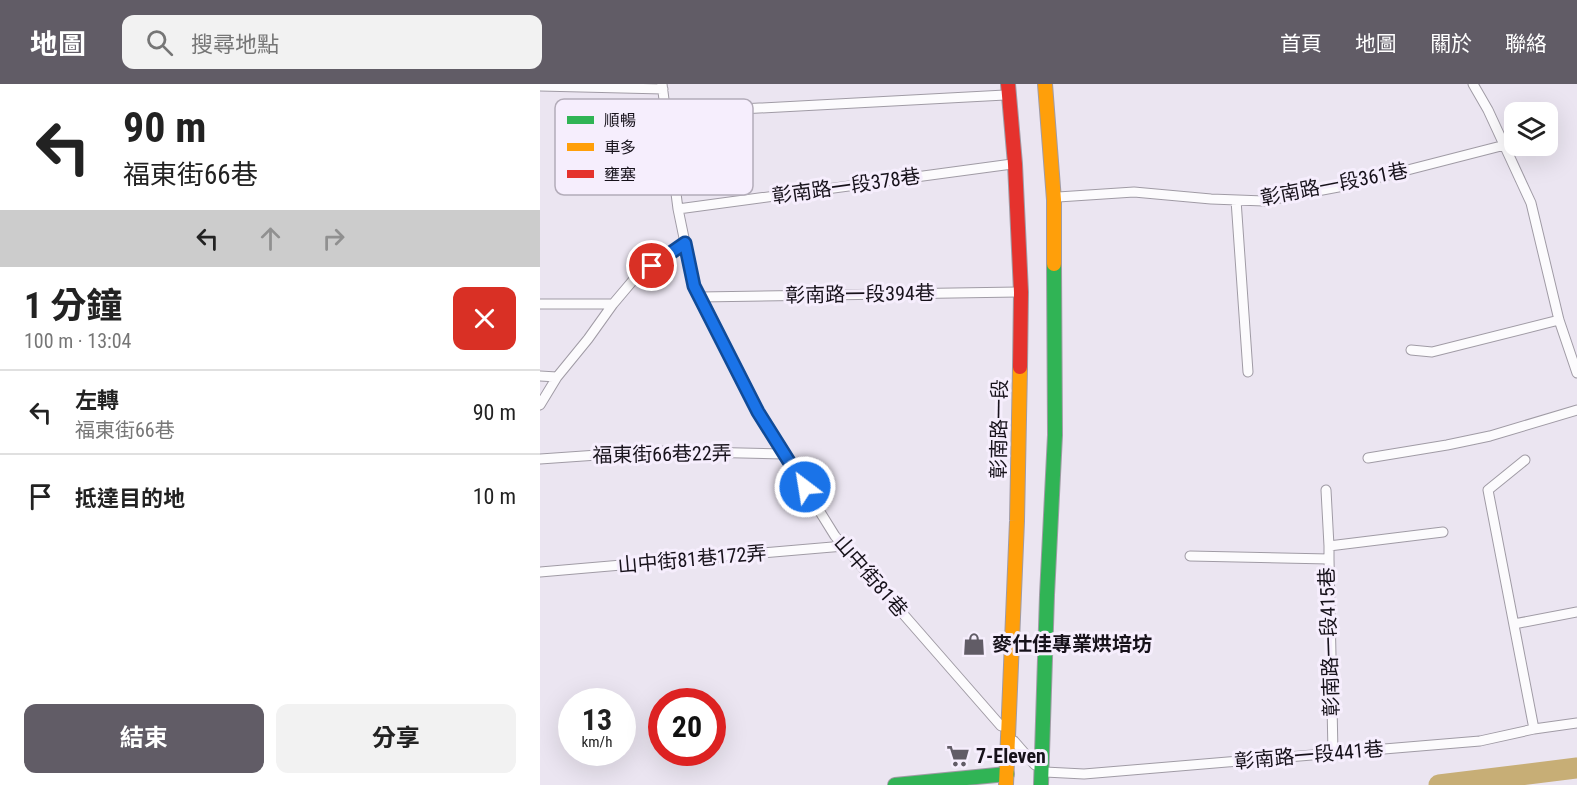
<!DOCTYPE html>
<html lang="zh-TW">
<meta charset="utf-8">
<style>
body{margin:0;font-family:"Roboto Condensed","Noto Sans TC",sans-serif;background:#f2f2f2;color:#222;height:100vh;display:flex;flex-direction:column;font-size:22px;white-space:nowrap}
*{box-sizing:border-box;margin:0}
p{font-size:20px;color:#767676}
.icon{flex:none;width:33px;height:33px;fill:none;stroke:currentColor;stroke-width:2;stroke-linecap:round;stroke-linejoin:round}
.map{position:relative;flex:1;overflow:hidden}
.details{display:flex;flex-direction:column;background:#fff;width:540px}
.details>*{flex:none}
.banner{background:#fff;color:#222;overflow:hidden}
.controls{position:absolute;left:964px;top:18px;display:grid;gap:12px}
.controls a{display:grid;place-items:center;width:54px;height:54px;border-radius:12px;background:#fff;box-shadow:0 6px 24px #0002;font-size:30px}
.speed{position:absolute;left:18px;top:604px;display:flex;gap:12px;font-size:30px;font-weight:700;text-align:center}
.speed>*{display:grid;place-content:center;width:78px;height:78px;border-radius:50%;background:#fff;box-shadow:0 6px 24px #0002;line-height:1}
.speed small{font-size:15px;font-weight:400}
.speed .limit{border:9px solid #d22;background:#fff;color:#111}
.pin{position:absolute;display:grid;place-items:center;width:51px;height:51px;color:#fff;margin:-26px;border:3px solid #fff;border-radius:50%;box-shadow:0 2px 6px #0007}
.me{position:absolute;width:66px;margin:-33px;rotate:329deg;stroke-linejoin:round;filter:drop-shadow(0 0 4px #0008)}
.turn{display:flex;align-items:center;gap:21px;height:126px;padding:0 24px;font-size:27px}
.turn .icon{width:78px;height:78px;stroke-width:2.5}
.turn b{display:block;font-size:42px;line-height:51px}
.lanes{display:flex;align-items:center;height:57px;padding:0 24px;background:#0003;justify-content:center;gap:30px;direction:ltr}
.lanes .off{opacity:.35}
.round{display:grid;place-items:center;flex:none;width:63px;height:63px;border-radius:12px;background:#f2f2f2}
.head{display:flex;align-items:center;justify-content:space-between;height:102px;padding:0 24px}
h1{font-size:36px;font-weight:700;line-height:45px}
.primary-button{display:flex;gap:12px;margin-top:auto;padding:12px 24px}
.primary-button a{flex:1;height:69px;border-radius:12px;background:#615c66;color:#fff;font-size:24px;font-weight:700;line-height:69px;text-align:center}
.primary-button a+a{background:#f2f2f2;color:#222}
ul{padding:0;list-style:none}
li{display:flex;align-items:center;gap:18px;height:84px;padding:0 24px;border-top:2px solid #e0e0e0}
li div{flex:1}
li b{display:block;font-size:22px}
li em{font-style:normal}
header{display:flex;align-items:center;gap:36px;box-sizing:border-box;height:84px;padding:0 30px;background:#615c66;color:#fff}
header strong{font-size:28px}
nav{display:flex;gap:33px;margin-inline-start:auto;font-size:21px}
.search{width:420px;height:54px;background:#f2f2f2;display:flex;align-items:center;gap:15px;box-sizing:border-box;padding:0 21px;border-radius:12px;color:#767676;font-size:22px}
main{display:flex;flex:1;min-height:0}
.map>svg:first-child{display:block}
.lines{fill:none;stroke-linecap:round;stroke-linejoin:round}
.canal{stroke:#c7ae76;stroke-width:21}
.lane-casing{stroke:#a09ba5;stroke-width:11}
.fast-casing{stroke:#a09ba5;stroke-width:16}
.slow-casing{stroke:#a09ba5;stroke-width:16}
.jam-casing{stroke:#a09ba5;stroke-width:16}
.lane{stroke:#fcfbfd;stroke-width:9}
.fast{stroke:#30b455;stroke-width:14}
.slow{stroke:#ff9f0a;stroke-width:14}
.jam{stroke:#e5322d;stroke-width:14}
.route-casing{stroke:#114b97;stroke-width:15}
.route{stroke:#1a73e8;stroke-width:10}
.labels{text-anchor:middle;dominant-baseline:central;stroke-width:6;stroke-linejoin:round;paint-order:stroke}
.street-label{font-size:20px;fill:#17121b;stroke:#f6eefd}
.poi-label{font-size:20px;font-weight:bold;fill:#17121b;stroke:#f6eefd;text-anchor:start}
.key{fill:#f6eefd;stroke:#b3acb9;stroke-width:1.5}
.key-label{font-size:16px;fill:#17121b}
</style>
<header>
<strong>地圖</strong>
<div class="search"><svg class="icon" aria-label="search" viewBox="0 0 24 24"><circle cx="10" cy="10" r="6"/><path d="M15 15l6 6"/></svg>搜尋地點</div>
<nav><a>首頁</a><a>地圖</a><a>關於</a><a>聯絡</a></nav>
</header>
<main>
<section class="details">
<div class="banner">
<div class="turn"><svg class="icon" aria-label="left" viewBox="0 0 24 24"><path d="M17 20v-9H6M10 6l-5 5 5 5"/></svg><div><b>90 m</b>福東街66巷</div></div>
<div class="lanes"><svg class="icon" aria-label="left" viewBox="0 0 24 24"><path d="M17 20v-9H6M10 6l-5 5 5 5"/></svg><svg class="icon off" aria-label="ahead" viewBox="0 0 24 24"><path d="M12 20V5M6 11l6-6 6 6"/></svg><svg class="icon off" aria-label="right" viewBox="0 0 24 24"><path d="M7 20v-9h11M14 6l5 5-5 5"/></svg></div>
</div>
<div class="head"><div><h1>1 分鐘</h1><p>100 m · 13:04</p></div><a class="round" style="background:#d93025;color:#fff"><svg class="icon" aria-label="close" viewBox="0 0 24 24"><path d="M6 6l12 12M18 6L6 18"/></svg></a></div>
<ul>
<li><svg class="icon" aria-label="left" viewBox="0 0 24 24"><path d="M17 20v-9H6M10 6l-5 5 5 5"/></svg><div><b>左轉</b><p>福東街66巷</p></div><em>90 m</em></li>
<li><svg class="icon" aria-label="arrive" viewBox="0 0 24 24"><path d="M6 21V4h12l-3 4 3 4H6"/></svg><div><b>抵達目的地</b></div><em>10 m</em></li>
</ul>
<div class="primary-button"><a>結束</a><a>分享</a></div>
</section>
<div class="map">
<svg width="1037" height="701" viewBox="0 0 1037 701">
<rect width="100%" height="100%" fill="#ebe5f1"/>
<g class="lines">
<path class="canal" d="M899 701 1037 684"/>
<g class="lane-casing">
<path id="lane" d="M122 0 138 125 154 202 218 328 295 452 461 642
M933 0 948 26 991 119 1019 236 1037 289
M0 2 123 5
M126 29 465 11
M518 113 594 108 671 115 724 117 809 101 965 61
M696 116 708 288
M138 125 472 80
M160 213 478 208
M0 220H73
M871 266 892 268 1019 236
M0 292 17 293
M0 321 17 293 48 255 73 220 95 194 145 159
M828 374 907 361 950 352 1037 326
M0 375 115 367 244 370
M985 376 948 406 994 645
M786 406 789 462
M650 472 789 475 793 669
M789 475V462L903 448
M0 488 304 462
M974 540 1037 528
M474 657 495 681
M505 688 544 690 940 657 994 645 1037 639"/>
</g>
<g class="fast-casing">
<path id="fast" d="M355 701 467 690
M501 701 507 511 515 351 514 180"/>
</g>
<g class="slow-casing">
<path id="slow" d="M505 0 514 116V180
M466 701 477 437 480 283"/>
</g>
<g class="jam-casing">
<path id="jam" d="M468 0 475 80 481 208 480 283"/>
</g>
<use href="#lane" class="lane"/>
<use href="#fast" class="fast"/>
<use href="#slow" class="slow"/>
<use href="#jam" class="jam"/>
</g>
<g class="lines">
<g class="route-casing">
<path id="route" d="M112 182 145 159 154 202 218 328 265 403"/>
</g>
<use href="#route" class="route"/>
</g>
<defs>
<g id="shop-bare" transform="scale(1.8)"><path d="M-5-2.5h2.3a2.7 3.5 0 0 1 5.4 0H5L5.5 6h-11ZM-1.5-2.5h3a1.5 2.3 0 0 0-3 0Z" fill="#615c66" stroke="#f6eefd" stroke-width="2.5" paint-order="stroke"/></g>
<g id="supermarket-bare" transform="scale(1.8)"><path d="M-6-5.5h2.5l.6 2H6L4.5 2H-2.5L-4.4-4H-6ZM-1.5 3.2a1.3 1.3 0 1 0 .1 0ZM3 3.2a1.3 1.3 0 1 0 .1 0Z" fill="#615c66" stroke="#f6eefd" stroke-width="2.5" paint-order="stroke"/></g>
</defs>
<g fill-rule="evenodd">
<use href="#shop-bare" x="434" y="560"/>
<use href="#supermarket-bare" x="418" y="672"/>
</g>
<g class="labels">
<g class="street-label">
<text transform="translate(794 100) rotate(-11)">彰南路一段361巷</text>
<text transform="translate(306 102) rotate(-8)">彰南路一段378巷</text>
<text transform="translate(320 210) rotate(-1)">彰南路一段394巷</text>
<text transform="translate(459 345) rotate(-89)">彰南路一段</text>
<text transform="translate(122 370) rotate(-1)">福東街66巷22弄</text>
<text transform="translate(152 475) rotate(-5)">山中街81巷172弄</text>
<text transform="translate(331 492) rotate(49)">山中街81巷</text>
<text transform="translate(789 558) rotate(-92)">彰南路一段415巷</text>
<text transform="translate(769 671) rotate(-5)">彰南路一段441巷</text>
</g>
<g class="poi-label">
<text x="452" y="560">麥仕佳專業烘培坊</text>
<text x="436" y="672">7-Eleven</text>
</g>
</g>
<rect x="15" y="15" width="198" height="96" rx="9" class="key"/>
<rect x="27" y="32" width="27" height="8" fill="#30b455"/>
<rect x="27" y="59" width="27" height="8" fill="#ff9f0a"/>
<rect x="27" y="86" width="27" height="8" fill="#e5322d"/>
<g class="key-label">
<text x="64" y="42">順暢</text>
<text x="64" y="69">車多</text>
<text x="64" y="96">壅塞</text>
</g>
</svg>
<div class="controls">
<a><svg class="icon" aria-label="layers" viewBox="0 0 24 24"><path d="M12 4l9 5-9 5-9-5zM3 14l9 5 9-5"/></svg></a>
</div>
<div class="speed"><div>13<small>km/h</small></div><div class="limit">20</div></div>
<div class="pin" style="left:112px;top:182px;background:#d93025"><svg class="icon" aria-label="arrive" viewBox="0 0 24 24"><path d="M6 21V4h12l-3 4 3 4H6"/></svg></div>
<svg class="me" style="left:265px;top:403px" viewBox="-20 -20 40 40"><circle r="17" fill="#1a73e8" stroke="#fff" stroke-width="3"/><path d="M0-11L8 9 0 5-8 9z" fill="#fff"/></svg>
</div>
</main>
